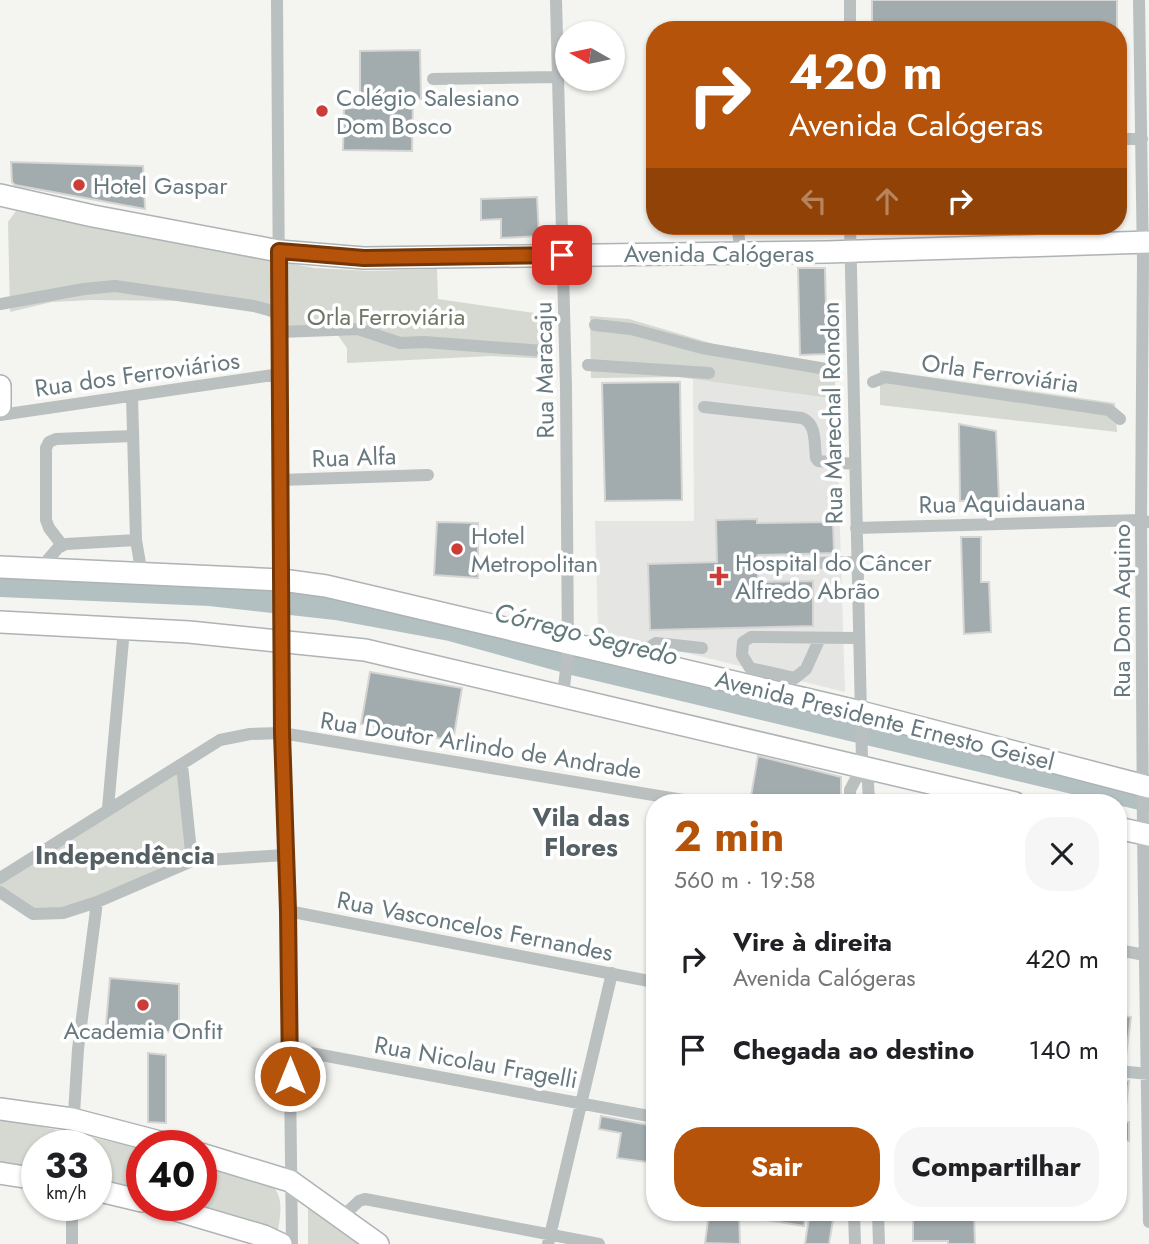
<!DOCTYPE html>
<html lang="pt">
<meta charset="utf-8">
<style>
body{margin:0;font-family:Jost,sans-serif;background:#f6f6f6;color:#202124;height:100vh;display:flex;flex-direction:column;font-size:26px;white-space:nowrap}
*{box-sizing:border-box;margin:0}
p{font-size:23px;color:#757577}
.icon{flex:none;width:38px;height:38px;fill:none;stroke:currentColor;stroke-width:2;stroke-linecap:round;stroke-linejoin:round}
.map{position:relative;flex:1;overflow:hidden}
.panel{position:absolute;left:646px;top:794px;width:481px;height:427px;display:flex;flex-direction:column;background:#fff;border-radius:28px;box-shadow:0 2px 5px #0004}
.panel>*{flex:none}
.guide{position:absolute;left:646px;top:21px;width:481px;height:214px;border-radius:28px;box-shadow:0 2px 5px #0004;background:#b45309;color:#fff;overflow:hidden}
.needle{width:46px;rotate:279deg}
.buttons{position:absolute;left:555px;top:21px;display:grid;gap:14px}
.buttons a{display:grid;place-items:center;width:70px;height:70px;border-radius:50%;background:#fff;box-shadow:0 2px 5px #0004;font-size:35px}
.speed{position:absolute;left:21px;top:1130px;display:flex;gap:14px;font-size:35px;font-weight:700;text-align:center}
.speed>*{display:grid;place-content:center;width:91px;height:91px;border-radius:50%;background:#fff;box-shadow:0 2px 5px #0004;line-height:1}
.speed small{font-size:18px;font-weight:400}
.speed .limit{border:10px solid #d22;background:#fff;color:#111}
.pin{position:absolute;display:grid;place-items:center;width:60px;height:60px;color:#fff;margin:-30px;border-radius:14px;box-shadow:0 4px 10px #0006}
.me{position:absolute;width:77px;margin:-38px;rotate:0deg;stroke-linejoin:round;filter:drop-shadow(0 0 5px #0008)}
.turn{display:flex;align-items:center;gap:24px;height:147px;padding:0 28px;font-size:32px}
.turn .icon{width:91px;height:91px;stroke-width:2.5}
.turn b{display:block;font-size:49px;line-height:60px}
.lanes{display:flex;align-items:center;height:66px;padding:0 28px;background:#0003;justify-content:center;gap:35px;direction:ltr}
.lanes .off{opacity:.35}
.round{display:grid;place-items:center;flex:none;width:74px;height:74px;border-radius:28px;background:#f6f6f6}
.head{display:flex;align-items:center;justify-content:space-between;height:119px;padding:0 28px}
h1{font-size:42px;font-weight:700;line-height:52px;color:#b45309}
.cta{display:flex;gap:14px;margin-top:auto;padding:14px 28px}
.cta a{flex:1;height:80px;border-radius:28px;background:#b45309;color:#fff;font-size:28px;font-weight:700;line-height:80px;text-align:center}
.cta a+a{background:#f6f6f6;color:#202124}
ul{padding:0;list-style:none}
li{display:flex;align-items:center;gap:21px;height:91px;padding:0 28px}
li div{flex:1}
li b{display:block;font-size:26px}
li em{font-style:normal}
.map>svg:first-child{display:block}
.built{fill:#e5e5e4}
.green{fill:#d5d9d1}
.lines{fill:none;stroke-linecap:round;stroke-linejoin:round}
.river{stroke:#b2c0c1;stroke-width:24}
.building{fill:#a2abad;stroke:#d5d5d4;stroke-width:2}
.major-casing{stroke:#aeb3b5;stroke-width:24}
.minor{stroke:#babfc0;stroke-width:12}
.major{stroke:#fff;stroke-width:21}
.route-casing{stroke:#753606;stroke-width:18}
.route{stroke:#b45309;stroke-width:12}
.poi-dot{fill:#cd3d38;stroke:#fff;stroke-width:2.5}
.labels{text-anchor:middle;dominant-baseline:central;stroke-width:7;stroke-linejoin:round;paint-order:stroke}
.poi-label{font-size:24px;fill:#67797e;stroke:#fff;text-anchor:start}
.street-label{font-size:24px;fill:#67797e;stroke:#fff}
.park-label{font-size:24px;fill:#6c7665;stroke:#fff}
.water-label{font-size:26px;font-style:italic;fill:#637a7b;stroke:#fff}
.neighbourhood-label{font-size:26px;font-weight:bold;fill:#546064;stroke:#fff}
</style>
<div class="map">
<svg width="1149" height="1244" viewBox="0 0 1149 1244">
<rect width="100%" height="100%" fill="#f4f4f1"/>
<path class="built" d="M693 379 836 399 845 692 598 631 595 521H694Z"/>
<path class="green" d="M16 211 173 239 176 243 315 268 369 271 437 269 438 299 548 315V359L492 356 347 363V348L337 334H304L255 310 189 301 91 300 52 302 10 312 8 222Z
M590 316 629 319 714 344 834 365 836 399 679 377 591 378Z
M880 370 1115 403 1117 432 880 405Z
M182 765 192 861 97 902 33 914 0 892V878Z
M0 1118 142 1148V1193L96 1184V1146H37V1174L0 1168Z
M201 1163C218 1168 263 1176 274 1188 285 1200 279 1222 277 1236L191 1206H201Z
M308 1206 364 1244H308Z"/>
<g class="lines">
<path class="river" d="M0 585 210 594 336 608 450 629 573 663 1149 800"/>
</g>
<path class="building" d="M872 0H1117V30H872Z
M420 50 421 99H413L412 151 343 150 344 108H360V51Z
M11 162 143 166 145 209 15 185 12 182Z
M537 197 539 236 501 238V219L481 220V199Z
M798 268H825L827 354 800 355Z
M680 382 682 500 605 501 602 383Z
M959 424 996 431 999 500 960 501Z
M757 519V523L833 522 834 553 758 555 753 564 758 572V582L813 581V626L650 630 648 564 717 562 716 520Z
M437 522 478 523V578L434 575Z
M961 537H981V582H989L991 632 964 634Z
M370 672 462 688 453 741 361 724Z
M758 756 841 777V803H791L751 796Z
M110 978 179 984V1033L106 1025Z
M1118 1015 1131 1017 1125 1063 1118 1062Z
M148 1053 166 1055V1123L148 1122Z
M1118 1080 1129 1081 1125 1115 1118 1114Z
M601 1116 654 1126V1163L617 1158 621 1133 599 1129Z
M1118 1122H1129V1141H1118Z
M709 1213H739L740 1244 705 1243Z
M760 1213H806L804 1226 760 1219Z
M936 1213H974L975 1244H948V1241H913V1219H936Z
M809 1217 833 1220 829 1244H805Z"/>
<g class="lines">
<g class="major-casing">
<path id="major" d="M0 195 93 216 279 251 364 258 827 252 1149 242
M0 386V406
M0 567 282 580 326 586 861 712 1149 787
M0 622 189 632 365 650 1015 803
M1118 828 1149 835
M0 1109 72 1119 175 1146
M201 1154 290 1181 378 1244
M0 1173 37 1179
M96 1190 142 1201
M162 1206 264 1236 281 1244"/>
</g>
<path class="minor" d="M277 0 282 733 288 911 292 1244
M556 0 566 387 568 652 563 696
M850 0V30
M1139 0 1143 261 1141 520 1143 833 1149 1222
M433 79 557 77
M1118 139H1142
M738 226 740 253
M0 304 84 289 115 286 254 306 280 313
M595 325 631 329 702 348 826 369 837 376
M280 332 358 329 400 343 424 342 544 351
M588 365 709 373
M873 382 885 377 1109 410 1120 419
M132 396 136 540 142 575
M704 407 802 418C817 424 814 443 816 458L818 461 854 464
M0 415 280 374
M280 480 428 475
M856 528 1141 520 1149 522
M62 545 49 528 46 520V448L49 442 56 439 133 436
M762 564 857 562
M39 570 58 548 66 544 136 540
M820 638 806 669 795 678 750 668 742 655 743 642 751 637 857 638
M648 662 650 647 656 643 702 648
M182 765 192 861
M862 767 868 782 869 803
M850 803V790L862 767V760L850 226
M108 808 124 629
M0 878 220 740 250 734 282 733 701 803
M0 892 33 914 63 913 97 902 192 861 285 855
M288 911 654 982
M1118 950 1145 955
M289 1049 654 1117
M1118 1071 1149 1074
M72 1146 78 1049 97 902
M72 1206V1244
M854 1213 855 1244
M878 1213 879 1244
M342 1217 359 1201 365 1199 599 1244
M548 1244 612 973"/>
<use href="#major" class="major"/>
</g>
<g class="lines">
<g class="route-casing">
<path id="route" d="M290 1076 288 911 282 733 279 251 364 258 562 255"/>
</g>
<use href="#route" class="route"/>
</g>
<g class="poi-dot">
<circle cx="322" cy="111" r="7"/>
<circle cx="79" cy="185" r="7"/>
<circle cx="457" cy="549" r="7"/>
<path d="M715.5 565.5h7v7h7v7h-7v7h-7v-7h-7v-7h7z"/>
<circle cx="143" cy="1005" r="7"/>
</g>
<g class="labels">
<g class="poi-label">
<text x="336" y="97">Colégio Salesiano<tspan x="336" dy="28">Dom Bosco</tspan></text>
<text x="93" y="185">Hotel Gaspar</text>
<text x="471" y="535">Hotel<tspan x="471" dy="28">Metropolitan</tspan></text>
<text x="735" y="562">Hospital do Câncer<tspan x="735" dy="28">Alfredo Abrão</tspan></text>
<text x="143" y="1030" text-anchor="middle">Academia Onfit</text>
</g>
<g class="street-label">
<text x="719" y="253">Avenida Calógeras</text>
<text transform="translate(544 370) rotate(-91)">Rua Maracaju</text>
<text transform="translate(1000 373) rotate(8)">Orla Ferroviária</text>
<text transform="translate(137 374) rotate(-8)">Rua dos Ferroviários</text>
<text transform="translate(832 413) rotate(-91)">Rua Marechal Rondon</text>
<text transform="translate(354 457) rotate(-2)">Rua Alfa</text>
<text transform="translate(1002 503) rotate(-1)">Rua Aquidauana</text>
<text transform="translate(1121 611) rotate(-90)">Rua Dom Aquino</text>
<text transform="translate(885 720) rotate(14)">Avenida Presidente Ernesto Geisel</text>
<text transform="translate(481 745) rotate(9)">Rua Doutor Arlindo de Andrade</text>
<text transform="translate(475 926) rotate(11)">Rua Vasconcelos Fernandes</text>
<text transform="translate(476 1062) rotate(10)">Rua Nicolau Fragelli</text>
</g>
<g class="park-label">
<text x="386" y="316">Orla Ferroviária</text>
</g>
<g class="water-label">
<text transform="translate(586 634) rotate(14)">Córrego Segredo</text>
</g>
<g class="neighbourhood-label">
<text x="581" y="817">Vila das<tspan x="581" dy="30">Flores</tspan></text>
<text x="125" y="855">Independência</text>
</g>
</g>
</svg>
<div class="buttons">
<a><svg class="needle" viewBox="-14 -14 28 28"><path d="M0-13l5 13h-10z" fill="#e53935"/><path d="M0 13l5-13h-10z" fill="#757577"/></svg></a>
</div>
<div class="speed"><div>33<small>km/h</small></div><div class="limit">40</div></div>
<div class="pin" style="left:562px;top:255px;background:#d93025"><svg class="icon" aria-label="arrive" viewBox="0 0 24 24"><path d="M6 21V4h12l-3 4 3 4H6"/></svg></div>
<svg class="me" style="left:290px;top:1076px" viewBox="-20 -20 40 40"><circle r="17" fill="#b45309" stroke="#fff" stroke-width="3"/><path d="M0-11L8 9 0 5-8 9z" fill="#fff"/></svg>
<div class="guide">
<div class="turn"><svg class="icon" aria-label="right" viewBox="0 0 24 24"><path d="M7 20v-9h11M14 6l5 5-5 5"/></svg><div><b>420 m</b>Avenida Calógeras</div></div>
<div class="lanes"><svg class="icon off" aria-label="left" viewBox="0 0 24 24"><path d="M17 20v-9H6M10 6l-5 5 5 5"/></svg><svg class="icon off" aria-label="ahead" viewBox="0 0 24 24"><path d="M12 20V5M6 11l6-6 6 6"/></svg><svg class="icon" aria-label="right" viewBox="0 0 24 24"><path d="M7 20v-9h11M14 6l5 5-5 5"/></svg></div>
</div>
<section class="panel">
<div class="head"><div><h1>2 min</h1><p>560 m · 19:58</p></div><a class="round"><svg class="icon" aria-label="close" viewBox="0 0 24 24"><path d="M6 6l12 12M18 6L6 18"/></svg></a></div>
<ul>
<li><svg class="icon" aria-label="right" viewBox="0 0 24 24"><path d="M7 20v-9h11M14 6l5 5-5 5"/></svg><div><b>Vire à direita</b><p>Avenida Calógeras</p></div><em>420 m</em></li>
<li><svg class="icon" aria-label="arrive" viewBox="0 0 24 24"><path d="M6 21V4h12l-3 4 3 4H6"/></svg><div><b>Chegada ao destino</b></div><em>140 m</em></li>
</ul>
<div class="cta"><a>Sair</a><a>Compartilhar</a></div>
</section>
</div>
